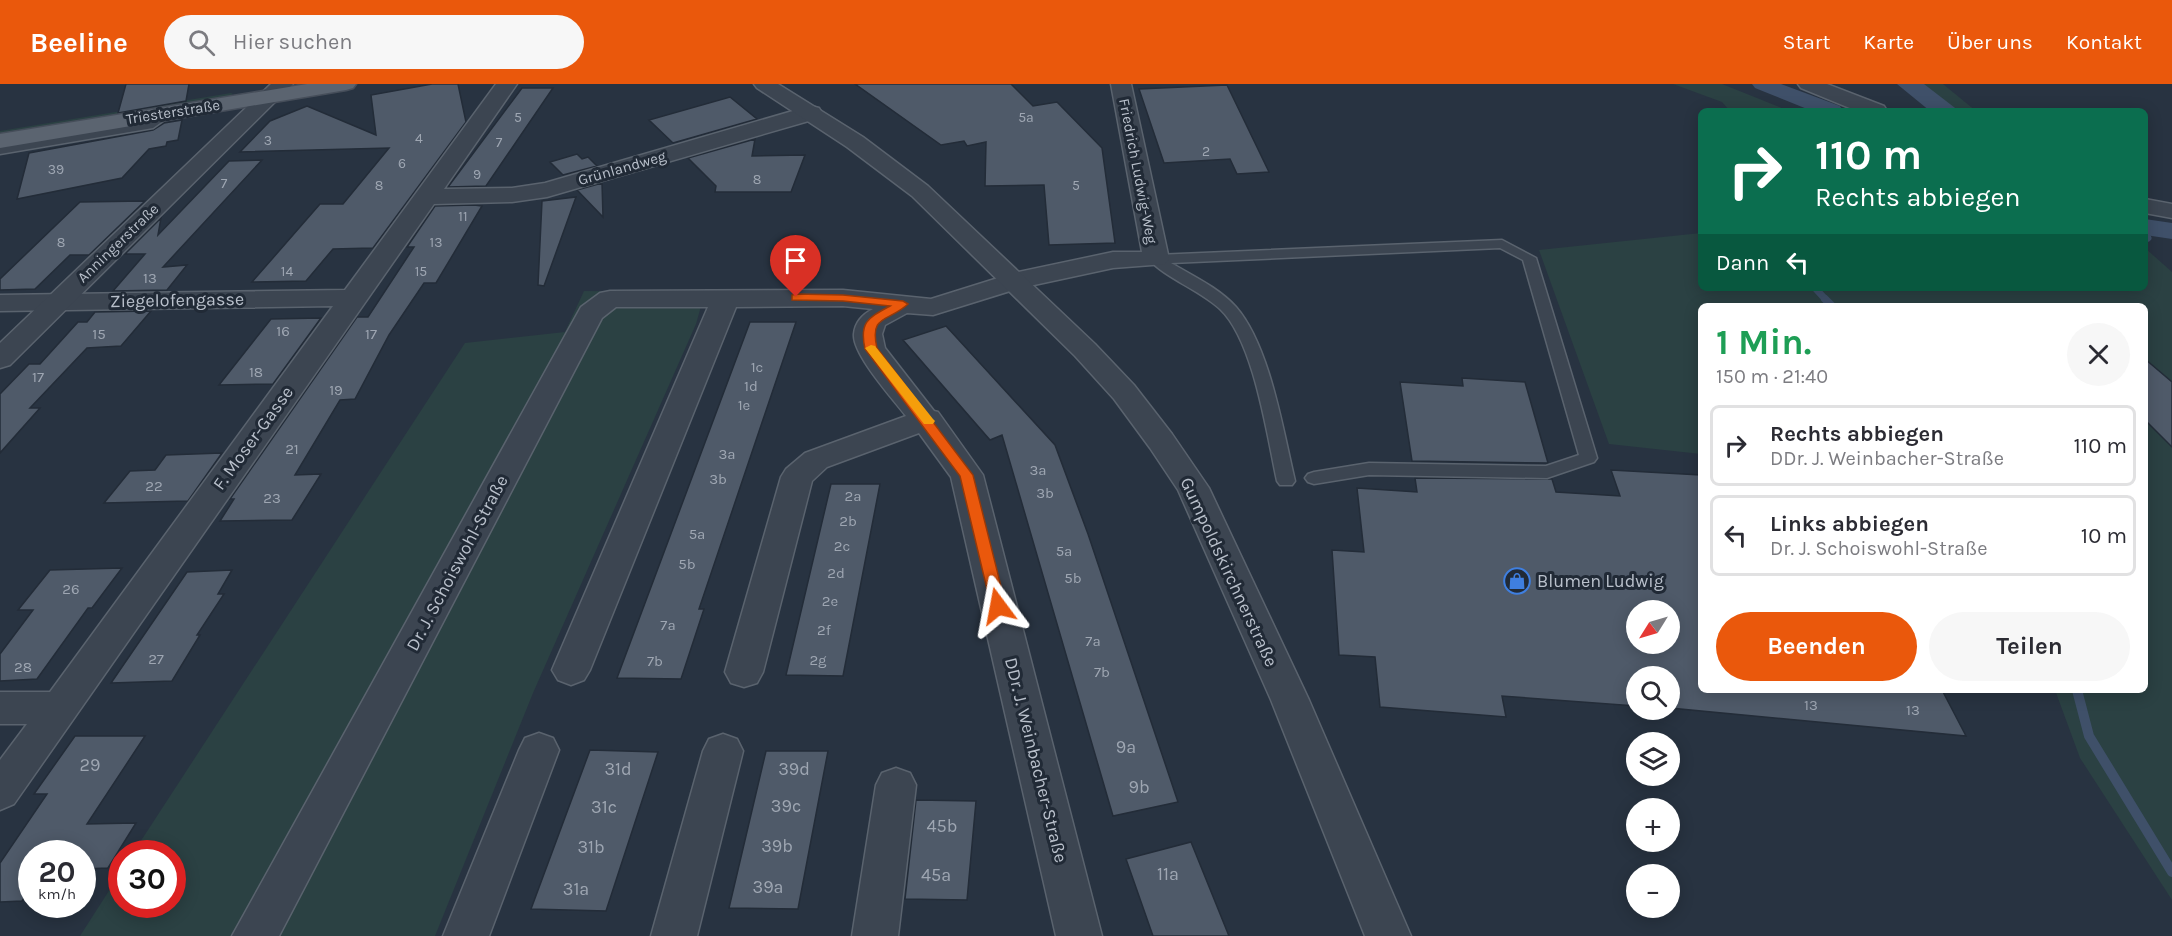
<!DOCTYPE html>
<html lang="de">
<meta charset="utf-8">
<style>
body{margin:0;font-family:Karla,sans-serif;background:#f7f7f7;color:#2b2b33;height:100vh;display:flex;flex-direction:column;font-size:22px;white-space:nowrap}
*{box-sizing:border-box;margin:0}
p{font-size:20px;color:#7c7c81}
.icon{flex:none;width:33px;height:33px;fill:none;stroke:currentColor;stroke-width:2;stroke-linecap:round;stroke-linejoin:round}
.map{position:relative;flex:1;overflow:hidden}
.drawer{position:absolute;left:1698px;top:219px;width:450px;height:390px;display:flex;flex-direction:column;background:#fff;border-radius:9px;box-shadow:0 3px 15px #0003}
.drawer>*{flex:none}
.top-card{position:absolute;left:1698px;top:24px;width:450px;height:183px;border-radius:9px;box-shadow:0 3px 15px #0003;background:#0b6e4f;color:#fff;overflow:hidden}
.needle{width:39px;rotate:233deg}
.buttons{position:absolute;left:1626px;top:516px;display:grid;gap:12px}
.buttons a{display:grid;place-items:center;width:54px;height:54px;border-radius:50%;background:#fff;box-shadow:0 3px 15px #0003;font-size:30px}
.speed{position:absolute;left:18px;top:756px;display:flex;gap:12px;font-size:30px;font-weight:700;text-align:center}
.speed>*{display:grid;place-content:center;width:78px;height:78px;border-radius:50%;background:#fff;box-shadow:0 3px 15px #0003;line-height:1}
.speed small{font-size:15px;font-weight:400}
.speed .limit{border:9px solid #d22;background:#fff;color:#111}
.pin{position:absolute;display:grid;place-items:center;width:51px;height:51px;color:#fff;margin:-62px -26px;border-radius:50% 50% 50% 0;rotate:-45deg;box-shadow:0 0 6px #0007}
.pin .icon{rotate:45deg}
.me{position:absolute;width:66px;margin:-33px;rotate:347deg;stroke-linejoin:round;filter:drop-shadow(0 0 4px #0008)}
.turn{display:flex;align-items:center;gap:21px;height:126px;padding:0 18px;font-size:27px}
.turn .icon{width:78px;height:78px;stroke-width:2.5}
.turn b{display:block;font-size:42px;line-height:51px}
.then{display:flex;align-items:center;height:57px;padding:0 18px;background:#0003;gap:12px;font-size:22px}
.round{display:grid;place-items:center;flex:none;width:63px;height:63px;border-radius:32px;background:#f7f7f7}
.head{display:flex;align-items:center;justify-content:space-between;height:102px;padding:0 18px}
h1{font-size:36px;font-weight:700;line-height:45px;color:#1e9e55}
.action{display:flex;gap:12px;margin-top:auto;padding:12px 18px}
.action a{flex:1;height:69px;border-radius:36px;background:#ea580c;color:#fff;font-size:24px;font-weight:700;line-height:69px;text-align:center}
.action a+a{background:#f7f7f7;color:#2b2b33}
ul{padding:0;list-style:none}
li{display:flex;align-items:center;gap:18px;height:81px;margin:0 12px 9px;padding:0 6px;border:3px solid #e1e1e2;border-radius:9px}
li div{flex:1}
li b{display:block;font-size:22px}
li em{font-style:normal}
header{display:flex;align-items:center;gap:36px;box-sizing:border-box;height:84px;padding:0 30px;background:#ea580c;color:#fff}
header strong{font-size:28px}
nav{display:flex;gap:33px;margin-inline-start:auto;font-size:21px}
.search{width:420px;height:54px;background:#f7f7f7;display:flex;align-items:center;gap:15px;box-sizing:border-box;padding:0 21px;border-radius:33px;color:#7c7c81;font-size:22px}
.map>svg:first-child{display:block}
.green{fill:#2b4143}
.water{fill:#3f5069}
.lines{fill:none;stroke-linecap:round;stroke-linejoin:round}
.stream-far2{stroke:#3f5069;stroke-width:7}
.stream-far1{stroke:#3f5069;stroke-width:8}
.stream{stroke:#3f5069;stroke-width:10}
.canal{fill:#3f5069;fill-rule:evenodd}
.building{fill:#4f5a69;stroke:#232c38;stroke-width:1.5;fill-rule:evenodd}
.service-casing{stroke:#5a636e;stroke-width:3}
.minor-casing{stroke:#5a636e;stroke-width:3}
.tertiary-casing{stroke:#5a636e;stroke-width:3}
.primary-casing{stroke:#464e5a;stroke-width:3}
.service{fill:#3c4551;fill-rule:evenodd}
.minor{fill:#3c4551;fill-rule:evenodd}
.tertiary{fill:#3c4551;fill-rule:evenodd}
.primary{fill:#5b6470;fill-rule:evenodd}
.route{fill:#ea580c;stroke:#983908;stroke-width:1.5}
.slow{fill:#f59e0b}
.labels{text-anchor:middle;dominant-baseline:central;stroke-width:6;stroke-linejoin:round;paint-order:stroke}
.far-number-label{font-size:14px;fill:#9ea6b2}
.far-street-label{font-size:15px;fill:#b9c0cb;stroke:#212a36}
.number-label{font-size:15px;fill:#9ea6b2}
.street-label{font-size:18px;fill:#b9c0cb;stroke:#212a36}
.poi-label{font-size:18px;fill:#b9c0cb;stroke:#212a36;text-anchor:start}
.near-number-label{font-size:18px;fill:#9ea6b2}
</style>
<header>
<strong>Beeline</strong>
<div class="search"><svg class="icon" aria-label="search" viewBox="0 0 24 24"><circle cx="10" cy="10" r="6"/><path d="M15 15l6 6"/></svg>Hier suchen</div>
<nav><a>Start</a><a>Karte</a><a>Über uns</a><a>Kontakt</a></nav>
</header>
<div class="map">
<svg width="2172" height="852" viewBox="0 0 2172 852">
<rect width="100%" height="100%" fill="#283341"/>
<path class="green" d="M1673 0H1722L1789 27H1730L1722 18Z
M1921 0H1943L1976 27H1956Z
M231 9 233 10 229 12 0 52V47Z
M1701 149V204H2145V164L2172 188V816L2080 674 2055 606H2145V222H1701V370L1609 360 1539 166Z
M584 207 705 208 696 240 533 609 435 852H80L121 788 122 820H172V770L133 769 465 259 565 248Z"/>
<path class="water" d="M1897 0H1924L1959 27H1930Z"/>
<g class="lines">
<path class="stream-far2" d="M2145 148 2148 154
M1815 204 1826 216"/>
<path class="stream-far1" d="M1825 215 1832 222"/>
<path class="stream" d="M2077 606 2089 652 2172 788"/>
<path class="canal" d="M1752 0H1781L1840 22 1843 27H1812L1755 4Z
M2145 135 2172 139V155L2145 151Z"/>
</g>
<path class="building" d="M126 0H189L186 17 118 29Z
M432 0H458L466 38 373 164 333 165 306 197 252 198 320 120H343L389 64 240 68 270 37 307 22 376 51 371 11Z
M855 0H1011L1033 22 1057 18 1102 64 1115 159 1049 161 1044 101 985 102 986 58 967 62 964 57 941 61Z
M1227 1 1269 88 1237 90 1230 75 1164 79 1139 5Z
M522 4H553L486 102 448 103Z
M730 13 757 35 673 59 649 36Z
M182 36 178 56 167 58 166 62 149 65 122 94 17 115 29 69 153 46 164 39Z
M755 55 752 72 805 71 791 108H715L716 102 688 74Z
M577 70 582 75 588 73 597 82 563 91 550 78Z
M262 76 163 183 187 181 167 206 113 207 145 170H125L161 134 158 151 229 77Z
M602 99 603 133 577 106Z
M576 113 544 202 538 201 542 117Z
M145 117 89 171H70L35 205 0 206V195L80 118Z
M474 121 482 122 436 199H424L389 251 355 315 340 316 295 391 321 390 292 436 220 437 234 415H230L357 233H368L414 163H407L435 122Z
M151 227 121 262 87 264 30 324H40L0 369V310L29 280H40L78 238H87L95 228Z
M321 234 273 300 219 301 271 235Z
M750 238H796L699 525H704L681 595 617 594Z
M946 242 1055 361 1088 450 1178 718 1113 732 1002 351 990 356 903 256Z
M2145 275 2172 298V363L2145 336Z
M1462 294 1525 298 1548 379 1412 377 1400 298 1463 302Z
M222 369 188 417 104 419 130 387 155 386 166 371Z
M1611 386 1701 391V606H1942L1966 652 1670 624V592H1636V622L1502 612 1506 633 1380 623 1375 573 1339 571 1332 466 1364 468 1357 404 1417 408 1415 394 1552 395 1556 408 1620 412ZM1636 526H1670V560H1636Z
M831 400H880L843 592 786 591Z
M122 484 92 524H88L37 595 0 597V570L33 526H18L50 486Z
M232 486 218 510H224L197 551H200L172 597 111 599 187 488Z
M75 652H145L87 740 136 739 108 784 82 785V770H32V803L22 817 0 818V779L47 710H34Z
M590 666 658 668 606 827 531 825Z
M766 667H828L798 825 729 824Z
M916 716 976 717 967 816 905 815Z
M1191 758 1229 852H1153L1126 775Z"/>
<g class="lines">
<g class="service-casing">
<path id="service" d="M166 25 172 29 170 32 153 44 0 70V62L145 38Z
M1502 156 1536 174 1597 374 1594 378 1547 394 1369 391 1314 400 1308 398 1305 394 1308 390 1314 388 1369 379 1546 382 1579 371 1523 176 1500 164 1171 179C1193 192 1219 204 1236 223 1270 262 1283 347 1295 397L1292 401H1280L1277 397C1267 351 1254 257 1220 225 1201 207 1162 192 1149 175L1156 171Z"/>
</g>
<g class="minor-casing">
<path id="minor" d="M496 0H517L444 105 512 104 545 99 803 24 811 22 819 24 822 29 819 34 547 113 512 118 434 120 14 720 0 726V676L27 640H0V608H50L333 222 0 227V211L345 206Z
M1111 0H1131L1169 175 1165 180 1113 184 1020 204 933 231 907 229 885 241 882 250 885 264 934 327 938 328 983 391 1102 852H1056L951 393 919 349 827 383 812 397 763 588 757 599 744 603 731 599 725 588 781 393 786 385 805 369 906 332C893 315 852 270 854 250 855 238 863 230 873 225L843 222 736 223 590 586 584 596 571 601 558 596 552 586 708 223H616L602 234 279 852H232L581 223 600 209 610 207 843 206 931 215 1014 189 1113 168H1142Z
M1798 0H1827L1884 22 1887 27H1857L1801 4Z
M2145 115 2172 120V134L2145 129Z
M539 649 553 654 559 666 489 852H443L519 666 525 654Z
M723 650 737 655 743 667 697 852H651L703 667 709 655Z
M896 684 910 689 916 701 898 852H852L876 701 882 689Z"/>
</g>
<g class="tertiary-casing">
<path id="tertiary" d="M271 0H293L10 281 0 284V259Z
M754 0H778L863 53 928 102 1095 260 1134 301 1172 350 1209 404 1309 616 1411 852H1365L1271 616 1178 406 1150 364 1114 315 1075 272 912 112 847 63 757 4Z"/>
</g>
<g class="primary-casing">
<path id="primary" d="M307 0H356L353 4 346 6 0 64V50Z"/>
</g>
<use href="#service" class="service"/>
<use href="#minor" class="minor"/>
<use href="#tertiary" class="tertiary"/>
<use href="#primary" class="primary"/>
</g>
<path class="route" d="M796 210 843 211 903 217 908 220C889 238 869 230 877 264L973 391 1006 522 1003 526H993L991 522 960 392 865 265C859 238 868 234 890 222L843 217 792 216V211Z"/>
<path class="slow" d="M871 261 875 262 933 335 935 337 933 340H924L865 264Z"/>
<defs>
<g id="shop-ring" transform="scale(1.35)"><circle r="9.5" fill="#212a36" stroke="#3f7fe0" stroke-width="1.5"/><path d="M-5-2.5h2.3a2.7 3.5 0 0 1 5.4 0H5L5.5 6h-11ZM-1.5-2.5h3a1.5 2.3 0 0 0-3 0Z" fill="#3f7fe0"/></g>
</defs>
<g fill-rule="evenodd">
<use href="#shop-ring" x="1517" y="497"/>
</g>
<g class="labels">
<g class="far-number-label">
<text x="518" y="33">5</text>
<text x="1026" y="33">5a</text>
<text x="419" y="54">4</text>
<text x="268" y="56">3</text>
<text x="499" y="58">7</text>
<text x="1206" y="67">2</text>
<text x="402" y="79">6</text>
<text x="56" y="85">39</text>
<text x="477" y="90">9</text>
<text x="757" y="95">8</text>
<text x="224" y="99">7</text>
<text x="379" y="101">8</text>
<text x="1076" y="101">5</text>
<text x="463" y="132">11</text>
<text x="61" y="158">8</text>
<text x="436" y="158">13</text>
<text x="287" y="187">14</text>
<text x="421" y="187">15</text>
</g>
<g class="far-street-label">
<text transform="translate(173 28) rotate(-9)">Triesterstraße</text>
<text transform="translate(622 84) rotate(-16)">Grünlandweg</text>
<text transform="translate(1138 87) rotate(79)">Friedrich Ludwig-Weg</text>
<text transform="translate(118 159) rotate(-44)">Anningerstraße</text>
</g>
<g class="number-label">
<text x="150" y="194">13</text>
<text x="283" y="247">16</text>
<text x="99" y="250">15</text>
<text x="371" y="250">17</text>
<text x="757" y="283">1c</text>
<text x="256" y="288">18</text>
<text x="38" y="293">17</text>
<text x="751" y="302">1d</text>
<text x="336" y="306">19</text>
<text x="744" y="321">1e</text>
<text x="292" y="365">21</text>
<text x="727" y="370">3a</text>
<text x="1038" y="386">3a</text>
<text x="718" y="395">3b</text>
<text x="154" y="402">22</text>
<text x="1045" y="409">3b</text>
<text x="853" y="412">2a</text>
<text x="272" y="414">23</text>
<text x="848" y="437">2b</text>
<text x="697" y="450">5a</text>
<text x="842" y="462">2c</text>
<text x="1064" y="467">5a</text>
<text x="687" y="480">5b</text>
<text x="836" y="489">2d</text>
<text x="1073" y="494">5b</text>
<text x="71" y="505">26</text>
<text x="830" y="517">2e</text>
<text x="668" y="541">7a</text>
<text x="824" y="546">2f</text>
<text x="1093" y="557">7a</text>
<text x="156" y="575">27</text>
<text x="818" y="576">2g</text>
<text x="655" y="577">7b</text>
<text x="23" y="583">28</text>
<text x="1102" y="588">7b</text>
<text x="1811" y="621">13</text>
<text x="1913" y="626">13</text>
</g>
<g class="street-label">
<text transform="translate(177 216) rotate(-1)">Ziegelofengasse</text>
<text transform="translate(253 354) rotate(-54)">F. Moser-Gasse</text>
<text transform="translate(457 479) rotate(-62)">Dr. J. Schoiswohl-Straße</text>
<text transform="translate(1229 488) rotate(65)">Gumpoldskirchnerstraße</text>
<text transform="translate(1036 676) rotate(76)">DDr. J. Weinbacher-Straße</text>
</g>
<g class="poi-label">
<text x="1537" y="497">Blumen Ludwig</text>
</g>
<g class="near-number-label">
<text x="1126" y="663">9a</text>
<text x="90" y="681">29</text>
<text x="618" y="685">31d</text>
<text x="794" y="685">39d</text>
<text x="1139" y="703">9b</text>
<text x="786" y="722">39c</text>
<text x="604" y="723">31c</text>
<text x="942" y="742">45b</text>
<text x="777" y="762">39b</text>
<text x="591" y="763">31b</text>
<text x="1168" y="790">11a</text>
<text x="936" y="791">45a</text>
<text x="768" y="803">39a</text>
<text x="576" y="805">31a</text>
</g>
</g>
</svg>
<div class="buttons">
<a><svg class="needle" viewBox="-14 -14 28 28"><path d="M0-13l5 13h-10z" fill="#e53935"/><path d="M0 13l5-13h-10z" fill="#7c7c81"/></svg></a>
<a><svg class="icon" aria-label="search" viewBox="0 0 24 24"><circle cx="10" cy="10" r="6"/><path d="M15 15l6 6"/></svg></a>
<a><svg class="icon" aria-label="layers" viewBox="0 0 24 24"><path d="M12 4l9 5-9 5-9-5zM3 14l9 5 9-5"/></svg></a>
<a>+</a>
<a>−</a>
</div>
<div class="speed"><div>20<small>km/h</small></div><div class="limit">30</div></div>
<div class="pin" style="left:796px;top:213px;background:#d93025"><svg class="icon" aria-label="arrive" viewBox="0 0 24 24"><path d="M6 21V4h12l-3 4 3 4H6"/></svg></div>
<svg class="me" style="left:998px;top:522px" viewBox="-20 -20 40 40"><path d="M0-17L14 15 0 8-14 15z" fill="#ea580c" stroke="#fff" stroke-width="4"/></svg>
<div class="top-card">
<div class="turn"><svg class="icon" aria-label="right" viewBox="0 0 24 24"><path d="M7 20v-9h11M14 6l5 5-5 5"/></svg><div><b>110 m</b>Rechts abbiegen</div></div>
<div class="then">Dann<svg class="icon" aria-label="left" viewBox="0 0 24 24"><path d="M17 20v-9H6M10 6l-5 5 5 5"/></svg></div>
</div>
<section class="drawer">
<div class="head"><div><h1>1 Min.</h1><p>150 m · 21:40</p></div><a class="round"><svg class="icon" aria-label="close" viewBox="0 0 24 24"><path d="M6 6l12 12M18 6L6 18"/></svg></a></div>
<ul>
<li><svg class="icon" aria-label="right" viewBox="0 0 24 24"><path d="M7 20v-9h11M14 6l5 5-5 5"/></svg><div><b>Rechts abbiegen</b><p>DDr. J. Weinbacher-Straße</p></div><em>110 m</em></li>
<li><svg class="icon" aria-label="left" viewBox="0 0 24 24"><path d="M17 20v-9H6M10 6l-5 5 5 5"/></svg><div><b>Links abbiegen</b><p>Dr. J. Schoiswohl-Straße</p></div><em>10 m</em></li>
</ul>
<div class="action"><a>Beenden</a><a>Teilen</a></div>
</section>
</div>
